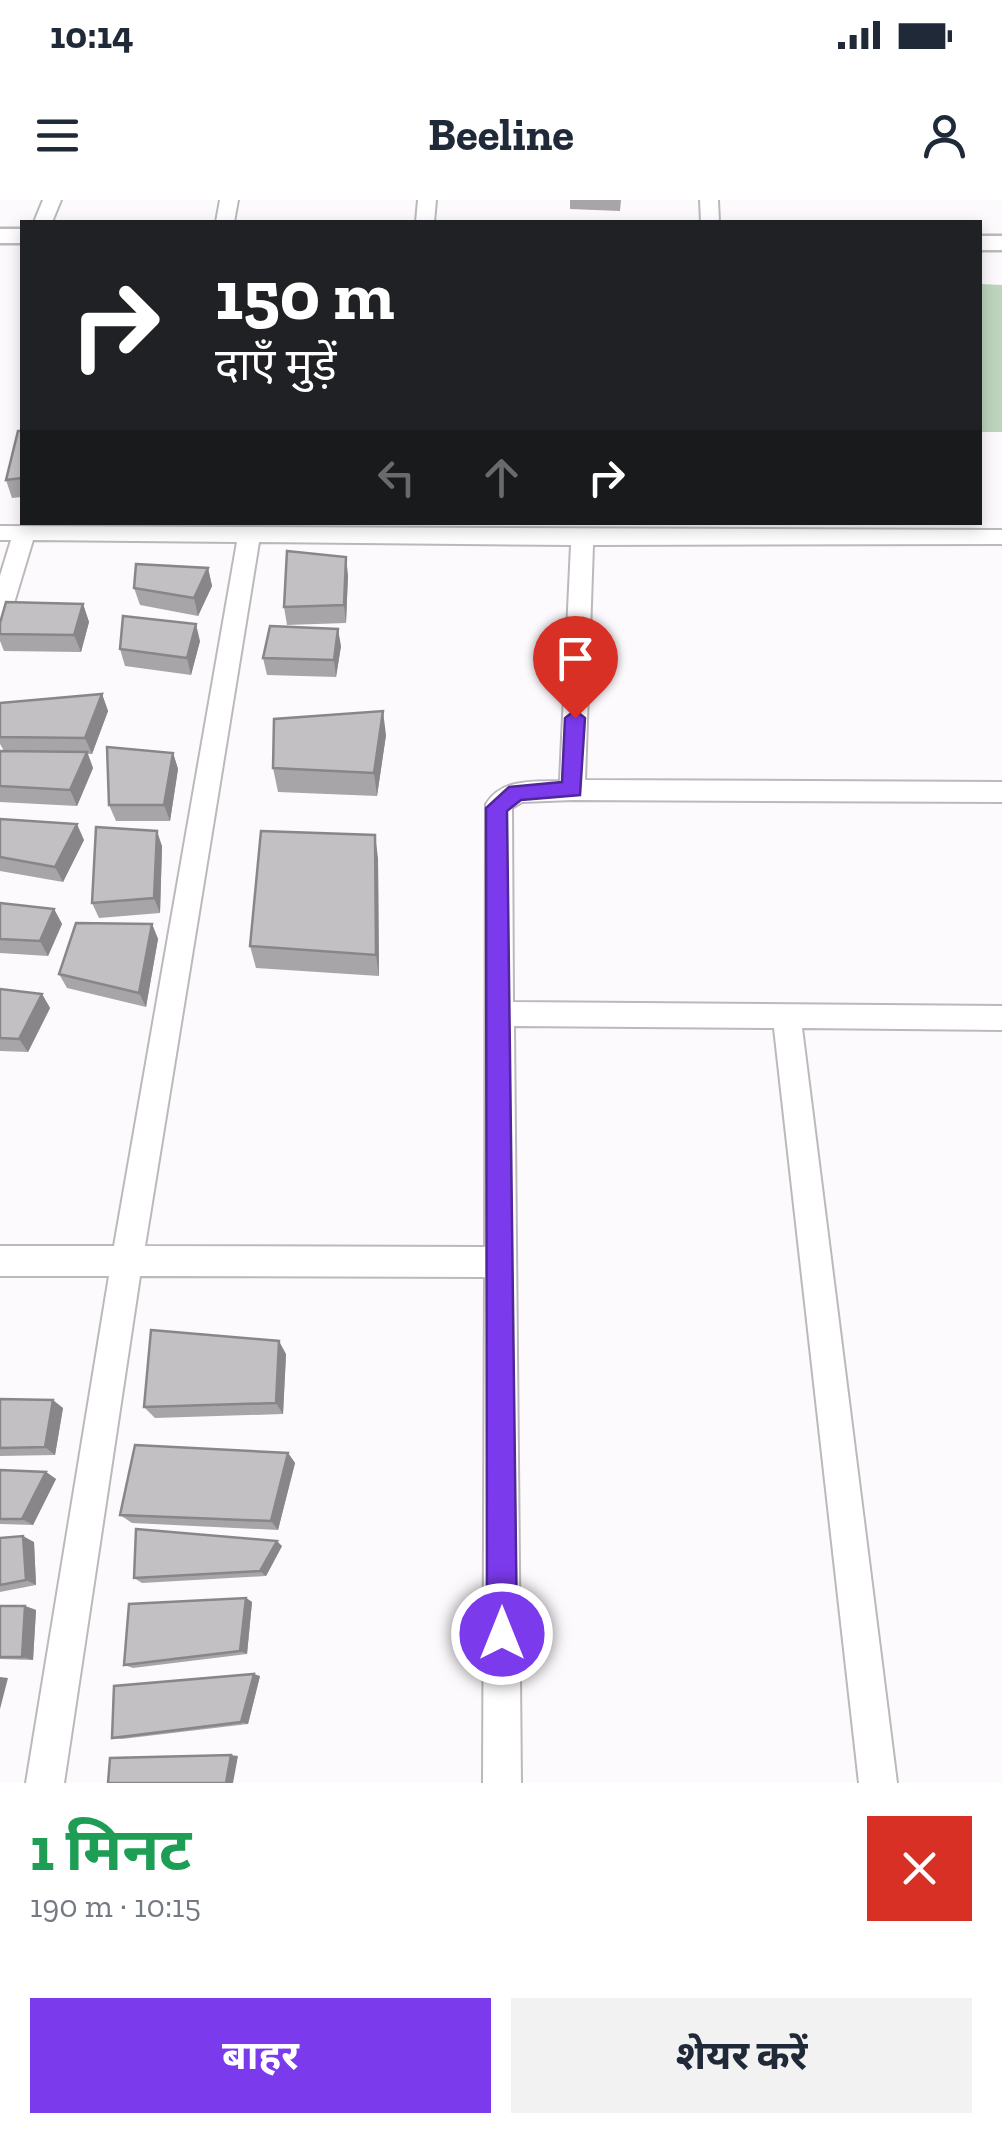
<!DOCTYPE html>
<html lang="hi">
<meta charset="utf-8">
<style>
body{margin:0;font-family:"Zilla Slab","Noto Sans Devanagari",serif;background:#f2f2f3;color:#1f2937;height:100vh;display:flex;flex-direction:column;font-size:38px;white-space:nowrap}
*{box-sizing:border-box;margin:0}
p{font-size:32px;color:#747a83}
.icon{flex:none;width:55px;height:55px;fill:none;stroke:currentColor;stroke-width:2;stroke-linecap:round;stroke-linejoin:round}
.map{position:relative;height:1583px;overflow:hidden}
.sheet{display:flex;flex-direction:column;background:#fff;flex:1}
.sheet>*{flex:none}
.guide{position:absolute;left:20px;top:20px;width:962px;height:305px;border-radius:0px;box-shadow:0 5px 15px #0003;background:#202124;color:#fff;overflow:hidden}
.pin{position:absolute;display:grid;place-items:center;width:85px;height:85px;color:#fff;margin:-102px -42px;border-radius:50% 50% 50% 0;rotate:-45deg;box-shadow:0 0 10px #0007}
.pin .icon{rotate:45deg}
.me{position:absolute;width:110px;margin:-55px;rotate:0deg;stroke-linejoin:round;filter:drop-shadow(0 0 8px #0008)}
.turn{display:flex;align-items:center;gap:35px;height:210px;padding:0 30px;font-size:45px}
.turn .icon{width:130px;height:130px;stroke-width:2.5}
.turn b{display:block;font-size:70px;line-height:85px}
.lanes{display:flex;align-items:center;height:95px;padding:0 30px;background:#0003;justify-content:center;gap:50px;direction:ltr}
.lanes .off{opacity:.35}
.round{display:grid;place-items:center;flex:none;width:105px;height:105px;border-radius:0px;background:#f2f2f3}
.summary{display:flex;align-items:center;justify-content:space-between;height:170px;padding:0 30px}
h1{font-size:60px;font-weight:700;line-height:75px;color:#1e9e55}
.action{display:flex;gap:20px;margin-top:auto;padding:20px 30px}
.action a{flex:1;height:115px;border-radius:0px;background:#7c3aed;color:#fff;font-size:40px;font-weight:700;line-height:115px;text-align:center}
.action a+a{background:#f2f2f3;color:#1f2937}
.status{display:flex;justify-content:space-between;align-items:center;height:70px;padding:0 50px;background:#fff;direction:ltr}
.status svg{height:28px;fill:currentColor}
header{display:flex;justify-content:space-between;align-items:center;height:130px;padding:0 30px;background:#fff;font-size:45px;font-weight:700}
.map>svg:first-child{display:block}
.green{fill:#bdd4bd}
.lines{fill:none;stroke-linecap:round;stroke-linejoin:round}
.minor-casing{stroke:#bcb8bb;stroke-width:4}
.tertiary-casing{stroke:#bcb8bb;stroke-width:5}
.minor{fill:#fff;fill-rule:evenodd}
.tertiary{fill:#fff;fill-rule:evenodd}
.wall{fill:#a8a5a8}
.shaded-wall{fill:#888688}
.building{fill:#c3c0c3;stroke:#888688;stroke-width:2.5}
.route{fill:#7c3aed;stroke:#51269a;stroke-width:2.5}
</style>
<div class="status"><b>10:14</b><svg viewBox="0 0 49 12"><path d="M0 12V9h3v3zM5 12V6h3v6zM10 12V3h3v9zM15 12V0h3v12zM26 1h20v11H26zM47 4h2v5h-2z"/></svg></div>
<header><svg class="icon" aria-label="menu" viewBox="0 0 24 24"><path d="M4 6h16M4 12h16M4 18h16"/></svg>Beeline<svg class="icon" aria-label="person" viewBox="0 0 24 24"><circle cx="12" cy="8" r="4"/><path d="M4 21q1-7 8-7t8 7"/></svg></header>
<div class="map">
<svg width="1002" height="1583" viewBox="0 0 1002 1583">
<rect width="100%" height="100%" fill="#fdfafd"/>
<path class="green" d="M980 84 1002 85V232H980Z"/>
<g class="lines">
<g class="minor-casing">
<path id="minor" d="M43 0H61L52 22H34Z
M220 0H238L234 22H216Z
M418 0H436L434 22H416Z
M700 0H718L719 22H701Z
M0 326 1002 330V344L593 345 585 580 1002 582V602L572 600 522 602 512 608 513 802 1002 806V830L802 828 897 1583H859L774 828 514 826 521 1583H483L485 1077 140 1076 64 1583H26L109 1076H0V1046H114L237 342 33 340 11 413 0 421V376L11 340H0ZM259 342 571 345 560 581C533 582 502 578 486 604L485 1047 145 1046Z"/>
</g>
<g class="tertiary-casing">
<path id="tertiary" d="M0 29H22V43H0Z
M980 36H1002V50H980Z"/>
</g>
<use href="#minor" class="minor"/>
<use href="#tertiary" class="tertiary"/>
</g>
<path class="wall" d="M570 0H621L620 11 570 9Z
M22 231V297L12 298 6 280Z
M208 368 212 386 198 416 140 405 134 388Z
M348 375 346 423 287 425 284 407Z
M83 404 89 422 81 452 4 451 0 441V423Z
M200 441 191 475 125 466 120 449Z
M341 446 336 477 267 475 263 458Z
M102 494 108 511 92 554H88L93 568 77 606 0 602V551H4L0 544V503Z
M386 535 377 596 278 592 273 568Z
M173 553 178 569 170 621H116L109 605Z
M0 619 84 640 63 682 0 671Z
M162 646 160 713 99 718 92 703Z
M378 658 379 776 256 768 250 746Z
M0 703 54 709 62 724 48 756 0 753Z
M152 724 158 739 146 807 67 788 59 774Z
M0 789 42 794 50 808 28 852 0 851Z
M286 1154 283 1214 155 1218 144 1207Z
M0 1199 63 1208 55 1255 0 1256Z
M288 1253 295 1263 278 1330 132 1323 120 1315Z
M0 1270 46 1272 56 1279 33 1325 0 1324Z
M0 1338 34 1342 36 1385 0 1392Z
M282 1346 266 1376 142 1383 134 1378Z
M246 1398 252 1402 247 1454 133 1468 124 1465Z
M0 1406H25L36 1410 33 1460 0 1459Z
M260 1476 248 1524 122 1539 112 1538Z"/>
<path class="shaded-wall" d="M346 357 348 375 346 423 344 405Z
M208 368 212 386 198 416 194 398Z
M83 404 89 422 81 452 74 435Z
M196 424 200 441 191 475 187 458Z
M338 429 341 446 336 477 334 460Z
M102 494 108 511 92 554 85 538Z
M383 511 386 535 377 596 374 573Z
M87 552 93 568 77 606 70 590Z
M173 553 178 569 170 621 164 605Z
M77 624 84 640 63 682 55 667Z
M157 631 162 646 160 713 154 698Z
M375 635 378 658 379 776 376 755Z
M54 709 62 724 48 756 40 741Z
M152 724 158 739 146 807 139 793Z
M42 794 50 808 28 852 19 839Z
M279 1141 286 1154 283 1214 276 1203Z
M53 1200 63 1208 55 1255 45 1247Z
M288 1253 295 1263 278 1330 271 1321Z
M46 1272 56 1279 33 1325 22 1319Z
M23 1336 34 1342 36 1385 26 1380Z
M277 1341 282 1346 266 1376 260 1371Z
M246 1398 252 1402 247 1454 240 1451Z
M25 1406 36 1410 33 1460 22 1457Z
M254 1474 260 1476 248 1524 241 1522Z
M0 1477 8 1478 0 1509Z
M231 1555 238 1556 233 1583H226Z"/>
<path class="building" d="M18 231H22V278L6 280Z
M287 351 346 357 344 405 284 407Z
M136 364 208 368 194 398 134 388Z
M6 402 83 404 74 435 0 434V423Z
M123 416 196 424 187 458 120 449Z
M270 426 338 429 334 460 263 458Z
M102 494 85 538 0 537V503Z
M383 511 374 573 273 568 274 519Z
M107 547 173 553 164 605H109Z
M0 551 87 552 70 590 0 586Z
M0 619 77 624 55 667 0 657Z
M96 627 157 631 154 698 92 703Z
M261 631 375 635 376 755 250 746Z
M0 703 54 709 40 741 0 739Z
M76 723 152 724 139 793 59 774Z
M0 789 42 794 19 839 0 838Z
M151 1130 279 1141 276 1203 144 1207Z
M0 1199 53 1200 45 1247 0 1248Z
M135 1245 288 1253 271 1321 120 1315Z
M0 1270 46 1272 22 1319H0Z
M136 1329 277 1341 260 1371 134 1378Z
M23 1336 26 1380 0 1385V1338Z
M246 1398 240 1451 124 1465 129 1404Z
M0 1406H25L22 1457H0Z
M254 1474 241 1522 112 1538 114 1486Z
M231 1555 226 1583H108L110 1558Z"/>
<path class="route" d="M575 510 585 518 580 595 521 600 507 611 517 1434 512 1445 502 1449 492 1445 487 1434 486 608 509 587 562 582 565 518Z"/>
</svg>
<div class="pin" style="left:575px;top:518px;background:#d93025"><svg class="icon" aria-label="arrive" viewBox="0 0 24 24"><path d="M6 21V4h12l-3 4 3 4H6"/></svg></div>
<svg class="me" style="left:502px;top:1434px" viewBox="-20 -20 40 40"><circle r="17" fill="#7c3aed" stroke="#fff" stroke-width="3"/><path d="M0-11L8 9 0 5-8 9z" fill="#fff"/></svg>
<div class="guide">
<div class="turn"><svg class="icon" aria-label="right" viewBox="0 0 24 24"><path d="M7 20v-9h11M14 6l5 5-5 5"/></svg><div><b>150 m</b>दाएँ मुड़ें</div></div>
<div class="lanes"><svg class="icon off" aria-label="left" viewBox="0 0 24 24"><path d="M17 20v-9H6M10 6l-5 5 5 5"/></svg><svg class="icon off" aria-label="ahead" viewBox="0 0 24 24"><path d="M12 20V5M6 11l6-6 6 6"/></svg><svg class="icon" aria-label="right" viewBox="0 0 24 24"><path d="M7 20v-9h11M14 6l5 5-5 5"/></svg></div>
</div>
</div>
<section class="sheet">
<div class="summary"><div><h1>1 मिनट</h1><p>190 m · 10:15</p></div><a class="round" style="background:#d93025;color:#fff"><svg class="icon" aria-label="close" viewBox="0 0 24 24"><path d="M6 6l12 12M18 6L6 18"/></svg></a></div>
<div class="action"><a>बाहर</a><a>शेयर करें</a></div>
</section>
